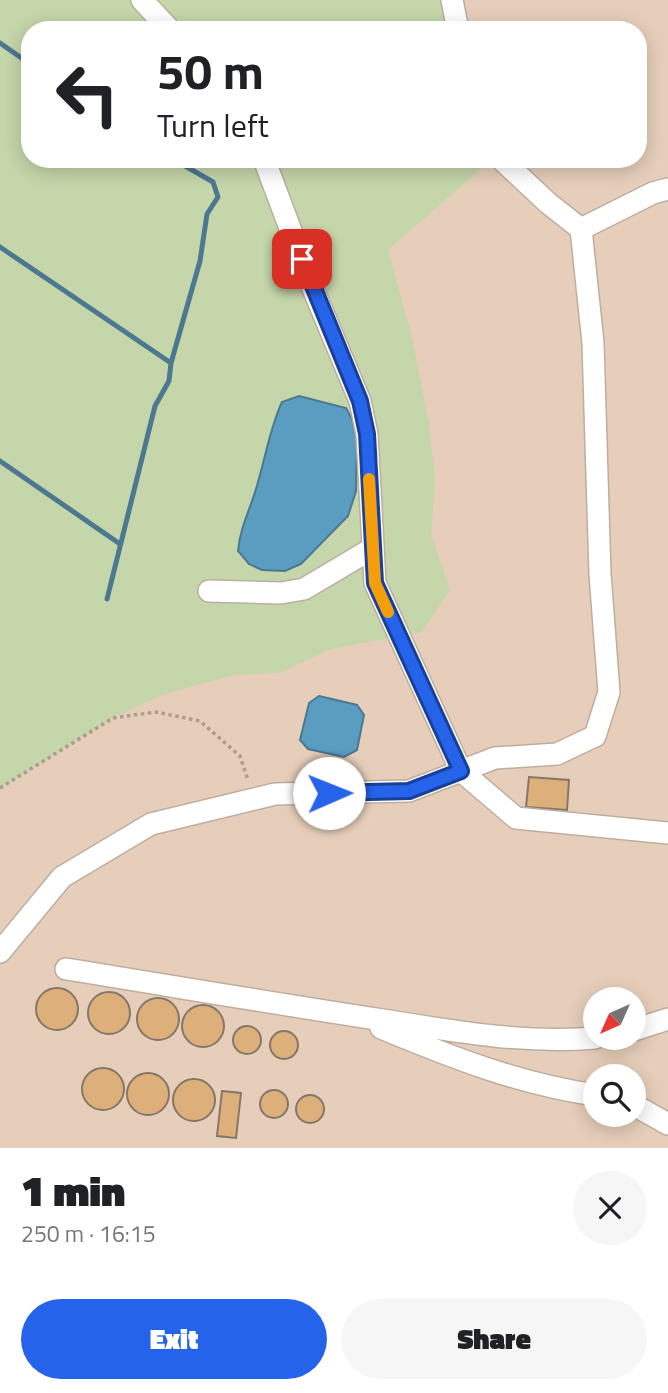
<!DOCTYPE html>
<meta charset="utf-8">
<style>
body{margin:0;font-family:"Titillium Web",sans-serif;background:#f6f6f6;color:#202124;height:100vh;display:flex;flex-direction:column;font-size:26px;white-space:nowrap}
*{box-sizing:border-box;margin:0}
p{font-size:23px;color:#757577}
.icon{flex:none;width:38px;height:38px;fill:none;stroke:currentColor;stroke-width:2;stroke-linecap:round;stroke-linejoin:round}
.map{position:relative;height:1148px;overflow:hidden}
.drawer{display:flex;flex-direction:column;background:#fff;flex:1}
.drawer>*{flex:none}
.hud{position:absolute;left:21px;top:21px;width:626px;height:147px;border-radius:28px;box-shadow:0 4px 18px #0003;background:#fff;color:#202124;overflow:hidden}
.needle{width:46px;rotate:225deg}
.fabs{position:absolute;left:583px;top:987px;display:grid;gap:14px}
.fabs a{display:grid;place-items:center;width:63px;height:63px;border-radius:50%;background:#fff;box-shadow:0 4px 18px #0003;font-size:35px}
.pin{position:absolute;display:grid;place-items:center;width:60px;height:60px;color:#fff;margin:-30px;border-radius:14px;box-shadow:0 4px 10px #0006}
.me{position:absolute;width:77px;margin:-38px;rotate:89deg;stroke-linejoin:round;filter:drop-shadow(0 0 5px #0008)}
.turn{display:flex;align-items:center;gap:24px;height:147px;padding:0 21px;font-size:32px}
.turn .icon{width:91px;height:91px;stroke-width:2.5}
.turn b{display:block;font-size:49px;line-height:60px}
.round{display:grid;place-items:center;flex:none;width:74px;height:74px;border-radius:37px;background:#f6f6f6}
.head{display:flex;align-items:center;justify-content:space-between;height:119px;padding:0 21px}
h1{font-size:42px;font-weight:800;line-height:52px}
.cta{display:flex;gap:14px;margin-top:auto;padding:14px 21px}
.cta a{flex:1;height:80px;border-radius:42px;background:#2563eb;color:#fff;font-size:28px;font-weight:800;line-height:80px;text-align:center}
.cta a+a{background:#f6f6f6;color:#202124}
.map>svg:first-child{display:block}
.built{fill:#e6ceba;fill-rule:evenodd}
.green{fill:#c5d6aa}
.water{fill:#5a9dc1;stroke:#4c7890;stroke-width:2}
.lines{fill:none;stroke-linecap:round;stroke-linejoin:round}
.stream{stroke:#4c7890;stroke-width:5}
.building{fill:#ddb07b;stroke:#857767;stroke-width:2}
.minor-casing{stroke:#bfad9e;stroke-width:24}
.path{stroke:#ab9d91;stroke-width:3.5;stroke-dasharray:3.5 3.5;stroke-linecap:butt}
.minor{stroke:#fff;stroke-width:21}
.route-casing{stroke:#184099;stroke-width:18}
.route{stroke:#2563eb;stroke-width:12}
.slow{stroke:#f59e0b;stroke-width:12}
</style>
<div class="map">
<svg width="668" height="1148" viewBox="0 0 668 1148">
<rect width="100%" height="100%" fill="#eddbcc"/>
<path class="built" d="M452 0H668V1148H0V788L10 780 388 250 493 159H639V30H458ZM595 999H634V1038H595ZM595 1076H634V1115H595Z"/>
<path class="green" d="M0 0H452L458 30H30V159H493L388 250 412 337 429 424 435 479 431 534 450 590 422 632 331 649 279 673 233 675 162 695 113 718 0 788Z"/>
<path class="water" d="M299 396 346 408 352 419 357 437 356 491 348 516 301 564 285 571 262 570 249 564 238 551C240 526 252 506 258 482 266 455 270 428 282 402Z
M319 696 357 705 364 715 357 750 344 757 308 749 300 740 309 703Z"/>
<g class="lines">
<path class="stream" d="M0 43 30 64
M0 247 171 363 169 381 155 406 107 599
M171 363 200 261 207 214 218 197 213 182 173 159
M0 461 120 544"/>
</g>
<path class="building" d="M529 777 569 780 567 810 526 807Z
M36 1009a21 21 0 1 1 42 0a21 21 0 1 1-42 0Z
M88 1013a21 21 0 1 1 42 0a21 21 0 1 1-42 0Z
M137 1019a21 21 0 1 1 42 0a21 21 0 1 1-42 0Z
M182 1026a21 21 0 1 1 42 0a21 21 0 1 1-42 0Z
M233 1040a14 14 0 1 1 28 0a14 14 0 1 1-28 0Z
M270 1045a14 14 0 1 1 28 0a14 14 0 1 1-28 0Z
M82 1089a21 21 0 1 1 42 0a21 21 0 1 1-42 0Z
M127 1094a21 21 0 1 1 42 0a21 21 0 1 1-42 0Z
M173 1100a21 21 0 1 1 42 0a21 21 0 1 1-42 0Z
M260 1104a14 14 0 1 1 28 0a14 14 0 1 1-28 0Z
M222 1091 241 1093 236 1138 217 1136Z
M296 1109a14 14 0 1 1 28 0a14 14 0 1 1-28 0Z"/>
<g class="lines">
<g class="minor-casing">
<path id="minor" d="M142 0 170 30
M452 0 458 30
M264 159 311 284 360 401 367 434 375 583 461 771 516 818 668 833
M581 229 653 193 668 189
M209 591 281 593 304 589 373 548
M0 952 62 877 151 824 275 794 409 791 495 758 557 754 595 736 609 692 600 574 593 343 581 229 548 203 501 159
M66 969C172 986 277 1004 383 1020 452 1031 524 1044 595 1038
M381 1028C451 1057 519 1084 595 1095
M634 1030 668 1019
M634 1105 668 1124"/>
</g>
<path class="path" d="M0 788 113 718 156 712 200 721 240 756 248 780"/>
<use href="#minor" class="minor"/>
</g>
<g class="lines">
<g class="route-casing">
<path id="route" d="M302 259 360 401 367 434 375 583 461 771 409 791 329 793"/>
</g>
<use href="#route" class="route"/>
<path class="slow" d="M369 479 375 583 388 612"/>
</g>
</svg>
<div class="fabs">
<a><svg class="needle" viewBox="-14 -14 28 28"><path d="M0-13l5 13h-10z" fill="#e53935"/><path d="M0 13l5-13h-10z" fill="#757577"/></svg></a>
<a><svg class="icon" aria-label="search" viewBox="0 0 24 24"><circle cx="10" cy="10" r="6"/><path d="M15 15l6 6"/></svg></a>
</div>
<div class="pin" style="left:302px;top:259px;background:#d93025"><svg class="icon" aria-label="arrive" viewBox="0 0 24 24"><path d="M6 21V4h12l-3 4 3 4H6"/></svg></div>
<svg class="me" style="left:329px;top:793px" viewBox="-20 -20 40 40"><circle r="19" fill="#fff"/><path d="M0-13L10 11 0 6-10 11z" fill="#2563eb"/></svg>
<div class="hud">
<div class="turn"><svg class="icon" aria-label="left" viewBox="0 0 24 24"><path d="M17 20v-9H6M10 6l-5 5 5 5"/></svg><div><b>50 m</b>Turn left</div></div>
</div>
</div>
<section class="drawer">
<div class="head"><div><h1>1 min</h1><p>250 m · 16:15</p></div><a class="round"><svg class="icon" aria-label="close" viewBox="0 0 24 24"><path d="M6 6l12 12M18 6L6 18"/></svg></a></div>
<div class="cta"><a>Exit</a><a>Share</a></div>
</section>
